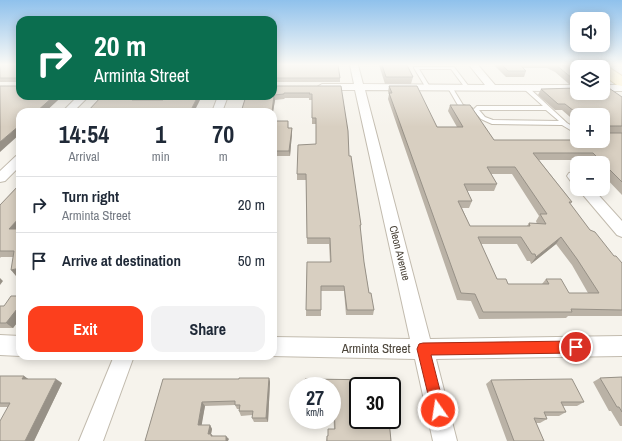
<!DOCTYPE html>
<meta charset="utf-8">
<style>
body{margin:0;font-family:"Archivo Narrow",sans-serif;background:#f2f2f3;color:#1f2937;height:100vh;display:flex;flex-direction:column;font-size:15px;white-space:nowrap}
*{box-sizing:border-box;margin:0}
p{font-size:13px;color:#747a83}
.icon{flex:none;width:22px;height:22px;fill:none;stroke:currentColor;stroke-width:2;stroke-linecap:round;stroke-linejoin:round}
.map{position:relative;flex:1;overflow:hidden}
.details{position:absolute;left:16px;top:108px;width:261px;height:252px;display:flex;flex-direction:column;background:#fff;border-radius:12px;box-shadow:0 2px 10px #0003}
.details>*{flex:none}
.hud{position:absolute;left:16px;top:16px;width:261px;height:84px;border-radius:12px;box-shadow:0 2px 10px #0003;background:#0b6e4f;color:#fff;overflow:hidden}
.fabs{position:absolute;left:570px;top:12px;display:grid;gap:8px}
.fabs a{display:grid;place-items:center;width:40px;height:40px;border-radius:8px;background:#fff;box-shadow:0 2px 10px #0003;font-size:20px}
.speed{position:absolute;left:289px;top:377px;display:flex;gap:8px;font-size:20px;font-weight:700;text-align:center}
.speed>*{display:grid;place-content:center;width:52px;height:52px;border-radius:50%;background:#fff;box-shadow:0 2px 10px #0003;line-height:1}
.speed small{font-size:10px;font-weight:400}
.speed .limit{border:2px solid #111;border-radius:6px;background:#fff;color:#111}
.pin{position:absolute;display:grid;place-items:center;width:34px;height:34px;color:#fff;margin:-17px;border:2px solid #fff;border-radius:50%;box-shadow:0 1px 4px #0007}
.me{position:absolute;width:44px;margin:-22px;rotate:347deg;stroke-linejoin:round;filter:drop-shadow(0 0 3px #0008)}
.turn{display:flex;align-items:center;gap:14px;height:84px;padding:0 12px;font-size:18px}
.turn .icon{width:52px;height:52px;stroke-width:2.5}
.turn b{display:block;font-size:28px;line-height:34px}
.eta{display:flex;justify-content:space-evenly;align-items:center;height:68px;text-align:center}
.eta b{font-size:24px;font-weight:700;line-height:28px}
.action{display:flex;gap:8px;margin-top:auto;padding:8px 12px}
.action a{flex:1;height:46px;border-radius:12px;background:#fc3f1d;color:#fff;font-size:16px;font-weight:700;line-height:46px;text-align:center}
.action a+a{background:#f2f2f3;color:#1f2937}
ul{padding:0;list-style:none}
li{display:flex;align-items:center;gap:12px;height:56px;padding:0 12px;border-top:1px solid #e0e1e3}
li div{flex:1}
li b{display:block;font-size:15px}
li em{font-style:normal}
.map>svg:first-child{display:block}
.lines{fill:none;stroke-linecap:round;stroke-linejoin:round}
.service-casing{stroke:#c2bbae;stroke-width:2}
.minor-casing{stroke:#c2bbae;stroke-width:2}
.secondary-casing{stroke:#d6c79b;stroke-width:2}
.service{fill:#fff;fill-rule:evenodd}
.minor{fill:#fff;fill-rule:evenodd}
.secondary{fill:#fff3cd;fill-rule:evenodd}
.wall{fill:#bab2a6;fill-rule:evenodd}
.shaded-wall{fill:#979187}
.building{fill:#d8cfc1;stroke:#979187;fill-rule:evenodd}
.route{fill:#fc3f1d;stroke:#a42913}
.labels{text-anchor:middle;dominant-baseline:central;stroke-width:3.5;stroke-linejoin:round;paint-order:stroke}
.street-label{font-size:11px;fill:#4b4439;stroke:#fff}
.near-street-label{font-size:13px;fill:#4b4439;stroke:#fff}
</style>
<div class="map">
<svg width="622" height="441" viewBox="0 0 622 441">
<rect width="100%" height="100%" fill="#f6f3ec"/>
<g class="lines">
<g class="service-casing">
<path id="service" d="M414 67H454L470 88 466 89 451 69H419L430 87 426 88 414 68Z
M448 87H452L463 105 472 108V110L459 107 448 88Z
M524 87H528L567 123 577 129V134L562 125 492 124 481 119 473 110 477 106H543L524 89ZM479 110H546L559 121 493 120 485 117Z"/>
</g>
<g class="minor-casing">
<path id="minor" d="M350 65H358L363 84 485 85 469 65H478L495 85H577V91L365 90 430 339 622 336V356L436 359 457 441H433L415 359 271 356H273V337L410 339 355 90H322L317 87 322 84H354Z
M603 85H622V91H603Z
M78 96H89L73 112H62Z
M218 96H228L222 112H212Z
M20 155V166L5 181 0 182V171L16 156Z
M574 172 577 173V184L572 183 567 176 569 173Z
M578 189H593L622 221V237L617 235Z
M0 335 20 336V356L0 355Z
M114 356H134L103 441H79Z"/>
</g>
<g class="secondary-casing">
<path id="secondary" d="M603 65 607 66 622 76V86L617 85 603 75V67H598Z"/>
</g>
<use href="#service" class="service"/>
<use href="#minor" class="minor"/>
<use href="#secondary" class="secondary"/>
</g>
<path class="wall" d="M0 65 57 97 58 100 45 112H20L17 86 18 82H0Z
M273 65 340 78V82H273Z
M379 65H407L413 77 411 84H385Z
M494 65H578L577 67V84H569L555 72 547 68H523L526 71 524 77H506Z
M273 86H341L349 156 361 225 360 231 364 262 369 293 374 310 373 315H346L344 291H321V316H306L307 262H330L329 244H307L306 180H297V174L316 144V124H312V100H309V98H285L284 99 275 100 273 112H241Z
M389 86 437 127H457L448 111 450 105 494 140 603 141V115H577V123L562 110H555L538 95 541 89 622 97V133H607H622V195L603 175V163H591L588 160H539L572 202 570 204 590 230 614 256 622 263V316H568L566 318 479 319 471 301 457 300 388 99 389 94 388 92ZM491 174H512L539 216 536 221 537 224 529 223 527 226H470L462 208H469L472 201 467 191H494L497 184ZM481 244H517L527 261H530L531 264 556 244 572 265 588 293H569L546 279 542 284H508L497 279Z
M273 121 288 128H292V133L290 156H273Z
M20 184V229L16 276 13 257H1L0 258V205Z
M20 292V319L13 328H0V306H4L16 296Z
M0 376H24L28 379 62 383 34 441H0L8 407H0Z
M622 377V426H620L611 411H609L593 382 600 378Z
M269 378 270 382 268 422H254L252 418V415L241 416 239 411V409H237L235 405 205 406 201 425H210L212 429 211 434 213 436 229 439 145 441 163 379H239Z
M305 379 383 380 384 386H358V420H389L391 441H326L327 436H328V429H334L333 407H332V386H305Z
M491 380 584 402 577 406H563L566 412 559 416H546L547 419 540 423H536L544 441H507L486 384Z"/>
<path class="shaded-wall" d="M274 95 275 100 273 112H272Z
M52 96H58L57 97 58 100 45 112H36Z
M136 96H142L134 106 132 100Z
M198 96H202L194 112H190Z
M20 125V134L0 152V142Z
M292 128V133L290 156 289 151Z
M20 217V229L15 235 9 229Z
M561 237 556 244 531 264 536 257Z
M20 268V275L16 276 11 270Z
M0 278 3 281 0 285Z
M17 309 20 312V319L13 328 6 323Z
M24 376 31 381 22 379Z
M269 378 270 382 268 422 266 418Z
M56 379 62 383 34 441H25Z
M202 402 205 406 201 429 198 425Z
M210 425 212 429 211 434 214 438 208 434Z
M226 436 229 439 228 441H226Z"/>
<path class="building" d="M0 65H20V96H54L36 112H20V125L0 142V86H17L19 79 17 78H0Z
M273 65H338L340 78H273Z
M382 65H407L413 77H386Z
M502 65H520L526 71H508Z
M556 65H578L580 67H577V78H572Z
M603 84 622 97V126H607L606 131 607 133H622V182L593 153H533L572 202H569L590 230 595 232 614 256H616L622 263V310L571 309 572 312H483L475 294 461 293 389 93H392L389 86H417L437 127H463L450 105H470L494 140H577V141H603V140H608L603 136V115H579L565 104H558L541 89 577 88V93H603ZM487 167H515L547 214H540L546 224 529 223 530 226H470L458 201H472L464 184H497ZM478 237H521L532 254H535L536 257 561 237 577 259 599 293H569L561 279H546L549 284H508L506 279H497Z
M273 86H341L348 131 349 156H351L361 225H360L364 262 369 293H371L374 310H347L344 286H321V310H306L307 262H331L330 238H307L306 174H297L298 145 316 144V118H312V94H309L310 93H284V94L274 95 272 112H241L246 96H273Z
M102 96H136L132 100H163L166 96H198L190 112H87Z
M273 121H288V128H292L289 151H273Z
M20 184V217L9 229H20V268L11 270 14 251H0V205Z
M20 292V309H17L6 323H0V306H4L11 296H16Z
M0 376H24L22 379H56L25 441H0V421L10 403H0Z
M622 377V412L619 407H617L600 378Z
M239 378H269L266 418H252L253 411H239L240 405H235V401L202 402 198 425H210L208 434H211V436H226V441H145L163 379H239Z
M305 379 383 380 384 386H358V420H389L391 441H327V436H328V429H335L334 402H332V386H305Z
M572 379 584 402H561L566 412H544L547 419 534 418 544 441H514L491 380Z"/>
<linearGradient id="sky" x2="0" y2="1"><stop stop-color="#8fc1ec"/><stop offset="0.51" stop-color="#fbfaf6"/><stop offset="1" stop-color="#fbfaf6" stop-opacity="0"/></linearGradient>
<rect width="622" height="127" fill="url(#sky)"/>
<path class="route" d="M576 341 580 343 582 347 580 351 576 353 431 355 445 410 443 415 438 417 433 415 417 349 419 344 423 343Z"/>
<g class="labels">
<g class="street-label">
<text transform="translate(400 253) rotate(76)">Cleon Avenue</text>
</g>
<g class="near-street-label">
<text x="376" y="348">Arminta Street</text>
</g>
</g>
</svg>
<div class="fabs">
<a><svg class="icon" aria-label="sound" viewBox="0 0 24 24"><path d="M4 9h4l5-4v14l-5-4H4zM17 9q2 3 0 6"/></svg></a>
<a><svg class="icon" aria-label="layers" viewBox="0 0 24 24"><path d="M12 4l9 5-9 5-9-5zM3 14l9 5 9-5"/></svg></a>
<a>+</a>
<a>−</a>
</div>
<div class="speed"><div>27<small>km/h</small></div><div class="limit">30</div></div>
<div class="pin" style="left:576px;top:347px;background:#d93025"><svg class="icon" aria-label="arrive" viewBox="0 0 24 24"><path d="M6 21V4h12l-3 4 3 4H6"/></svg></div>
<svg class="me" style="left:438px;top:410px" viewBox="-20 -20 40 40"><circle r="17" fill="#fc3f1d" stroke="#fff" stroke-width="3"/><path d="M0-11L8 9 0 5-8 9z" fill="#fff"/></svg>
<div class="hud">
<div class="turn"><svg class="icon" aria-label="right" viewBox="0 0 24 24"><path d="M7 20v-9h11M14 6l5 5-5 5"/></svg><div><b>20 m</b>Arminta Street</div></div>
</div>
<section class="details">
<div class="eta">
<div><b>14:54</b><p>Arrival</p></div>
<div><b>1</b><p>min</p></div>
<div><b>70</b><p>m</p></div>
</div>
<ul>
<li><svg class="icon" aria-label="right" viewBox="0 0 24 24"><path d="M7 20v-9h11M14 6l5 5-5 5"/></svg><div><b>Turn right</b><p>Arminta Street</p></div><em>20 m</em></li>
<li><svg class="icon" aria-label="arrive" viewBox="0 0 24 24"><path d="M6 21V4h12l-3 4 3 4H6"/></svg><div><b>Arrive at destination</b></div><em>50 m</em></li>
</ul>
<div class="action"><a>Exit</a><a>Share</a></div>
</section>
</div>
